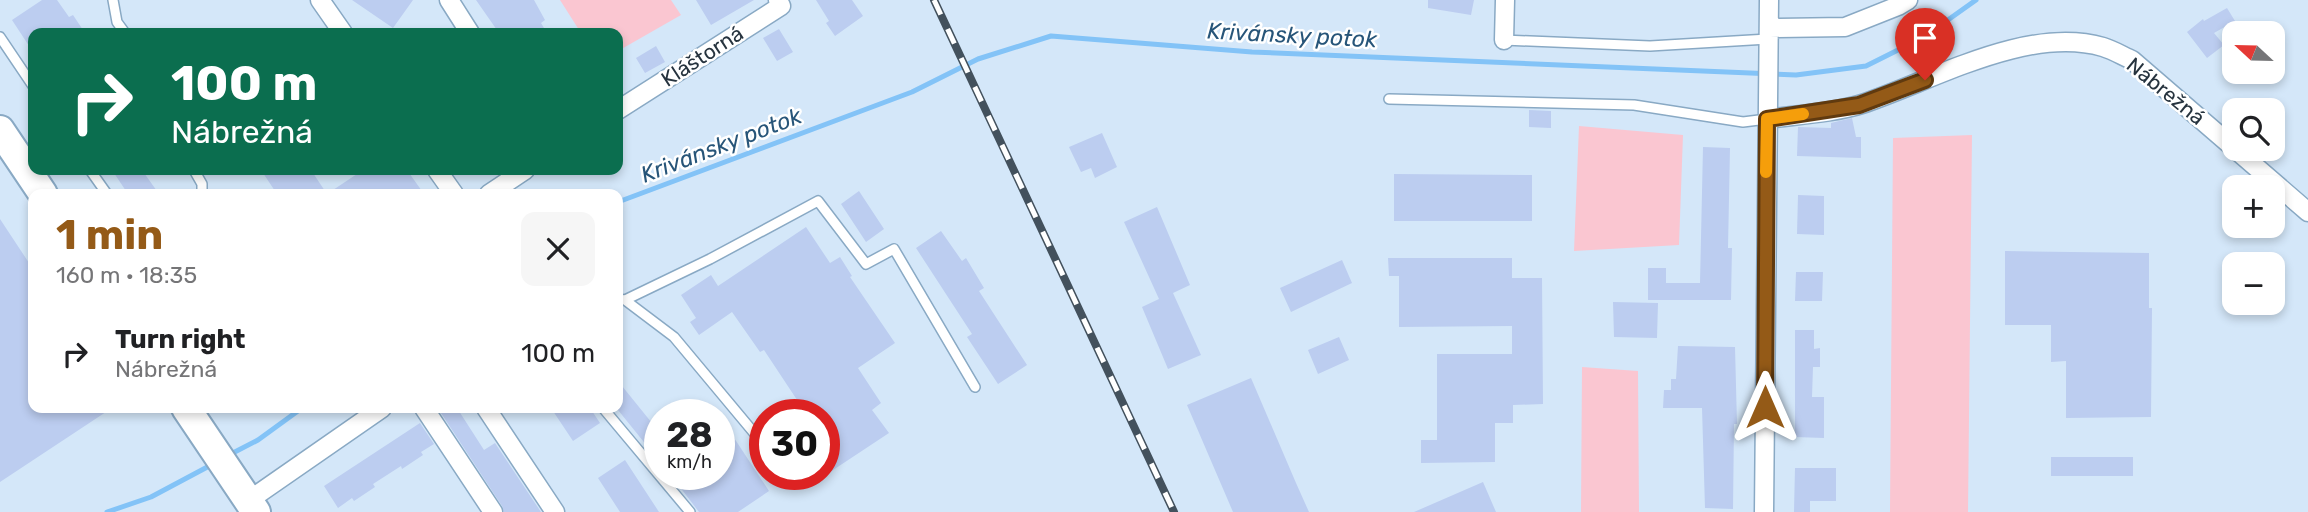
<!DOCTYPE html>
<meta charset="utf-8">
<style>
body{margin:0;font-family:Rubik,sans-serif;background:#f6f6f6;color:#202124;height:100vh;display:flex;flex-direction:column;font-size:26px;white-space:nowrap}
*{box-sizing:border-box;margin:0}
p{font-size:23px;color:#757577}
.icon{flex:none;width:38px;height:38px;fill:none;stroke:currentColor;stroke-width:2;stroke-linecap:round;stroke-linejoin:round}
.map{position:relative;flex:1;overflow:hidden}
.details{position:absolute;left:28px;top:189px;width:595px;height:224px;display:flex;flex-direction:column;background:#fff;border-radius:14px;box-shadow:0 4px 10px #0003}
.details>*{flex:none}
.top-card{position:absolute;left:28px;top:28px;width:595px;height:147px;border-radius:14px;box-shadow:0 4px 10px #0003;background:#0b6e4f;color:#fff;overflow:hidden}
.needle{width:46px;rotate:292deg}
.controls{position:absolute;left:2222px;top:21px;display:grid;gap:14px}
.controls a{display:grid;place-items:center;width:63px;height:63px;border-radius:14px;background:#fff;box-shadow:0 4px 10px #0003;font-size:35px}
.speed{position:absolute;left:644px;top:399px;display:flex;gap:14px;font-size:35px;font-weight:700;text-align:center}
.speed>*{display:grid;place-content:center;width:91px;height:91px;border-radius:50%;background:#fff;box-shadow:0 4px 10px #0003;line-height:1}
.speed small{font-size:18px;font-weight:400}
.speed .limit{border:10px solid #d22;background:#fff;color:#111}
.pin{position:absolute;display:grid;place-items:center;width:60px;height:60px;color:#fff;margin:-72px -30px;border-radius:50% 50% 50% 0;rotate:-45deg;box-shadow:0 0 7px #0007}
.pin .icon{rotate:45deg}
.me{position:absolute;width:77px;margin:-38px;rotate:0deg;stroke-linejoin:round;filter:drop-shadow(0 0 5px #0008)}
.turn{display:flex;align-items:center;gap:24px;height:147px;padding:0 28px;font-size:32px}
.turn .icon{width:91px;height:91px;stroke-width:2.5}
.turn b{display:block;font-size:49px;line-height:60px}
.round{display:grid;place-items:center;flex:none;width:74px;height:74px;border-radius:14px;background:#f6f6f6}
.head{display:flex;align-items:center;justify-content:space-between;height:119px;padding:0 28px}
h1{font-size:42px;font-weight:700;line-height:52px;color:#945a17}
ul{padding:0;list-style:none}
li{display:flex;align-items:center;gap:21px;height:91px;padding:0 28px}
li div{flex:1}
li b{display:block;font-size:26px}
li em{font-style:normal}
.map>svg:first-child{display:block}
.green{fill:#fac6d1}
.lines{fill:none;stroke-linecap:round;stroke-linejoin:round}
.stream{stroke:#83c3f7;stroke-width:5}
.building{fill:#bccdf0}
.service-casing{stroke:#89a9c4;stroke-width:12}
.minor-casing{stroke:#89a9c4;stroke-width:21}
.primary-casing{stroke:#89a9c4;stroke-width:32}
.service{stroke:#fff;stroke-width:9}
.minor{stroke:#fff;stroke-width:18}
.primary{stroke:#fff;stroke-width:28}
.rail-casing{stroke:#43515d;stroke-width:8}
.rail{stroke:#fff;stroke-width:5;stroke-dasharray:16;stroke-linecap:butt}
.route-casing{stroke:#603a0f;stroke-width:18}
.route{stroke:#945a17;stroke-width:12}
.slow{stroke:#f59e0b;stroke-width:12}
.labels{text-anchor:middle;dominant-baseline:central;stroke-width:5;stroke-linejoin:round;paint-order:stroke}
.street-label{font-size:21px;fill:#26333e;stroke:#fff}
.water-label{font-size:23px;font-style:italic;fill:#275579;stroke:#fff}
</style>
<div class="map">
<svg width="2308" height="512" viewBox="0 0 2308 512">
<rect width="100%" height="100%" fill="#d4e7f9"/>
<path class="green" d="M560 0H671L681 15 618 51V33H581Z
M1579 126 1683 135 1679 245 1574 251Z
M1972 135 1968 512H1890L1893 138Z
M1582 367 1638 371 1639 512H1581Z"/>
<g class="lines">
<path class="stream" d="M618 202 912 92 978 59 1051 36 1252 52 1796 75 1866 66 1924 37 1976 0
M227 456 258 440 302 408
M107 512 151 497 213 464"/>
</g>
<path class="building" d="M42 0H57L69 17 73 15 85 33H33V52L12 20Z
M352 0H413L393 28Z
M476 0H534L545 20 541 23 547 33H499Z
M696 0H754L711 25Z
M816 0H852L863 16 835 36 826 23 829 21Z
M1428 0H1474L1471 15 1428 8Z
M2227 8 2235 21 2214 33 2224 45 2207 58 2187 32 2203 19 2204 21Z
M779 29 793 52 777 61 763 38Z
M656 46 665 62 645 73 636 58Z
M1529 110 1551 111V128L1529 127Z
M1852 118 1856 137H1861V158L1797 156 1798 127 1831 128V123Z
M1102 133 1117 167 1095 178 1091 168 1081 172 1069 147Z
M1703 147 1730 148 1728 248H1732L1731 300H1648V268H1666V283H1700Z
M112 170H142L159 194H128Z
M261 170H311L327 194 363 170H407L424 194H277Z
M1394 174 1532 175V221H1394Z
M859 191 884 229 866 242 841 204Z
M1798 195 1824 196V235L1797 234Z
M1157 207 1190 285 1173 293 1201 355 1168 369 1142 307 1159 299 1124 222Z
M0 219 33 269V408H112L0 482Z
M806 227 830 263 840 257 852 276 850 277 895 343 858 368 881 403 872 410 889 433 824 476V415H807L764 350 760 352 732 312 699 335 690 322 696 318 681 295 711 275 718 286Z
M941 231 962 261 966 258 984 288 979 291 1027 365 998 384 967 337 972 334 916 248Z
M2005 251 2149 253V308H2152L2151 417 2066 418V361L2051 362V325H2005Z
M1388 258H1512V278H1542L1543 404 1513 405V423H1495V462L1421 463V440H1437V354H1512V326L1399 327V276H1389Z
M1342 260 1352 283 1291 312 1280 288Z
M1796 272H1823L1822 301H1795Z
M1613 302 1658 303 1657 338 1614 337Z
M1795 330H1814V349L1820 348V367H1813L1812 397H1824V438L1795 437Z
M1339 337 1349 360 1318 374 1308 350Z
M1678 346 1735 347 1737 424H1734L1733 509 1705 508 1702 408H1663L1664 390H1671V379H1676Z
M1251 378 1296 483 1309 512H1233L1227 498 1187 405Z
M618 381 660 433V462L618 410Z
M443 408H457L484 450 495 443 541 512H504L502 506 439 410Z
M551 408H590L600 423 573 441Z
M719 415 769 491 738 512H699L670 474H719Z
M420 423 434 444 421 452 423 455 402 469 401 466 373 484 375 487 354 501 352 498 338 508 324 486Z
M2051 457H2133V476H2051Z
M625 460 659 512H620L598 478Z
M1795 468H1836V501H1810V512H1794Z
M1483 482 1496 512H1414Z"/>
<g class="lines">
<g class="service-casing">
<path id="service" d="M113 0 117 22 125 33
M0 37 33 86
M1504 40 1650 46 1768 39
M1389 99 1634 105 1743 122 1767 119
M90 170 107 194
M194 170 202 184V194
M618 299 625 300 674 337 765 446
M625 300 710 259 818 201 866 264 894 249 975 387
M603 408 690 512"/>
</g>
<g class="minor-casing">
<path id="minor" d="M320 0 343 33
M449 0 470 33
M1769 28 1845 27 1898 6 1908 0
M1504 40 1505 0
M618 110 781 6 778 0
M1767 119C1796 115 1834 113 1862 104 1932 81 2027 25 2103 47 2113 50 2123 56 2132 60L2308 212
M437 170 454 194
M489 194 525 170
M424 408 493 512
M486 408 555 512
M248 501 382 408
M1764 512 1769 0"/>
</g>
<g class="primary-casing">
<path id="primary" d="M0 130 43 194
M186 408 256 512"/>
</g>
<use href="#service" class="service"/>
<use href="#minor" class="minor"/>
<use href="#primary" class="primary"/>
<g class="rail-casing">
<path id="rail" d="M934 0 1174 512"/>
</g>
<use href="#rail" class="rail"/>
</g>
<g class="lines">
<g class="route-casing">
<path id="route" d="M1765 407 1767 119 1859 105 1925 80"/>
</g>
<use href="#route" class="route"/>
<path class="slow" d="M1766 172 1767 119 1803 114"/>
</g>
<g class="labels">
<g class="street-label">
<text transform="translate(702 56) rotate(-33)">Kláštorná</text>
<text transform="translate(2166 91) rotate(39)">Nábrežná</text>
</g>
<g class="water-label">
<text transform="translate(1292 35) rotate(3)">Krivánsky potok</text>
<text transform="translate(721 145) rotate(-21)">Krivánsky potok</text>
</g>
</g>
</svg>
<div class="controls">
<a><svg class="needle" viewBox="-14 -14 28 28"><path d="M0-13l5 13h-10z" fill="#e53935"/><path d="M0 13l5-13h-10z" fill="#757577"/></svg></a>
<a><svg class="icon" aria-label="search" viewBox="0 0 24 24"><circle cx="10" cy="10" r="6"/><path d="M15 15l6 6"/></svg></a>
<a>+</a>
<a>−</a>
</div>
<div class="speed"><div>28<small>km/h</small></div><div class="limit">30</div></div>
<div class="pin" style="left:1925px;top:80px;background:#d93025"><svg class="icon" aria-label="arrive" viewBox="0 0 24 24"><path d="M6 21V4h12l-3 4 3 4H6"/></svg></div>
<svg class="me" style="left:1765px;top:407px" viewBox="-20 -20 40 40"><path d="M0-17L14 15 0 8-14 15z" fill="#945a17" stroke="#fff" stroke-width="4"/></svg>
<div class="top-card">
<div class="turn"><svg class="icon" aria-label="right" viewBox="0 0 24 24"><path d="M7 20v-9h11M14 6l5 5-5 5"/></svg><div><b>100 m</b>Nábrežná</div></div>
</div>
<section class="details">
<div class="head"><div><h1>1 min</h1><p>160 m · 18:35</p></div><a class="round"><svg class="icon" aria-label="close" viewBox="0 0 24 24"><path d="M6 6l12 12M18 6L6 18"/></svg></a></div>
<ul>
<li><svg class="icon" aria-label="right" viewBox="0 0 24 24"><path d="M7 20v-9h11M14 6l5 5-5 5"/></svg><div><b>Turn right</b><p>Nábrežná</p></div><em>100 m</em></li>
</ul>
</section>
</div>
